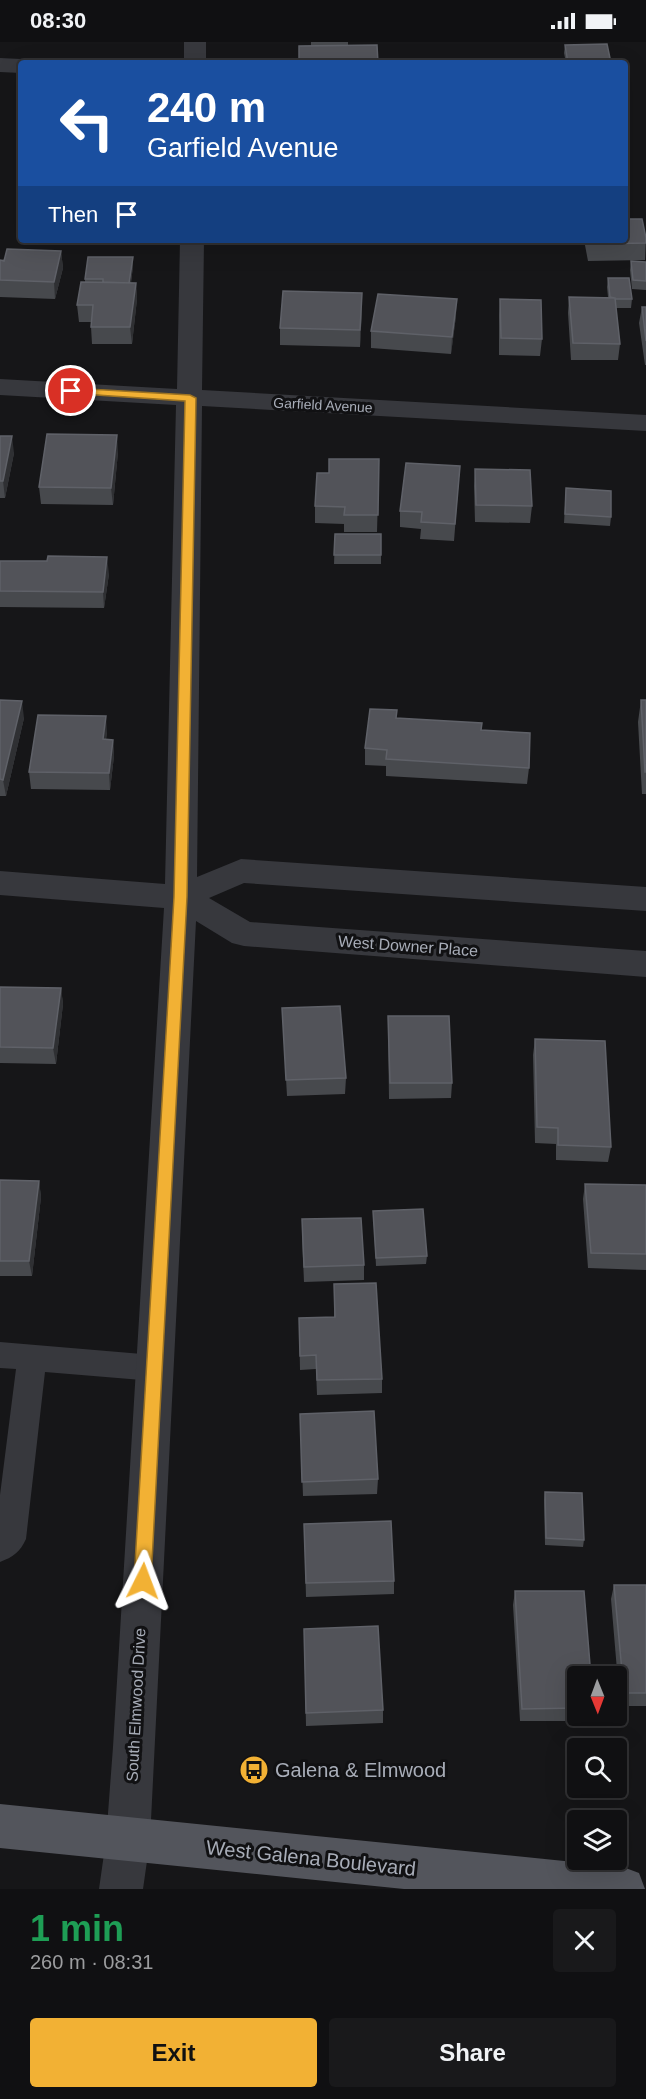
<!DOCTYPE html>
<meta charset="utf-8">
<style>
body{margin:0;font-family:Arial,sans-serif;background:#19191b;color:#f1f3f6;height:100vh;display:flex;flex-direction:column;font-size:22px;white-space:nowrap}
*{box-sizing:border-box;margin:0}
p{font-size:20px;color:#9c9d9f}
.icon{flex:none;width:33px;height:33px;fill:none;stroke:currentColor;stroke-width:2;stroke-linecap:round;stroke-linejoin:round}
.map{position:relative;height:1847px;overflow:hidden}
.side{display:flex;flex-direction:column;background:#101012;flex:1}
.side>*{flex:none}
.banner{position:absolute;left:18px;top:18px;width:610px;height:183px;border-radius:6px;box-shadow:0 6px 24px #0002,0 0 0 2px #303032;background:#1a4fa0;color:#fff;overflow:hidden}
.needle{width:39px;rotate:179deg}
.buttons{position:absolute;left:567px;top:1624px;display:grid;gap:12px}
.buttons a{display:grid;place-items:center;width:60px;height:60px;border-radius:6px;background:#101012;box-shadow:0 6px 24px #0002,0 0 0 2px #303032;font-size:30px}
.pin{position:absolute;display:grid;place-items:center;width:51px;height:51px;color:#fff;margin:-26px;border:3px solid #fff;border-radius:50%;box-shadow:0 2px 6px #0007}
.me{position:absolute;width:66px;margin:-33px;rotate:3deg;stroke-linejoin:round;filter:drop-shadow(0 0 4px #0008)}
.turn{display:flex;align-items:center;gap:21px;height:126px;padding:0 30px;font-size:27px}
.turn .icon{width:78px;height:78px;stroke-width:2.5}
.turn b{display:block;font-size:42px;line-height:51px}
.then{display:flex;align-items:center;height:57px;padding:0 30px;background:#0003;gap:12px;font-size:22px}
.round{display:grid;place-items:center;flex:none;width:63px;height:63px;border-radius:6px;background:#19191b}
.overview{display:flex;align-items:center;justify-content:space-between;height:102px;padding:0 30px}
h1{font-size:36px;font-weight:800;line-height:45px;color:#1e9e55}
.button{display:flex;gap:12px;margin-top:auto;padding:12px 30px}
.button a{flex:1;height:69px;border-radius:6px;background:#f2b134;color:#111;font-size:24px;font-weight:800;line-height:69px;text-align:center}
.button a+a{background:#19191b;color:#f1f3f6}
.status{display:flex;justify-content:space-between;align-items:center;height:42px;padding:0 30px;background:#101012;direction:ltr}
.status svg{height:16px;fill:currentColor}
.map>svg:first-child{display:block}
.lines{fill:none;stroke-linecap:round;stroke-linejoin:round}
.service{fill:#37383d;fill-rule:evenodd}
.minor{fill:#37383d;fill-rule:evenodd}
.primary{fill:#53555c;fill-rule:evenodd}
.wall{fill:#47494d}
.shaded-wall{fill:#2f3033}
.building{fill:#525359;stroke:#5f6168;stroke-width:1.5}
.route{fill:#f2b134;stroke:#9d7322;stroke-width:1.5}
.labels{text-anchor:middle;dominant-baseline:central;stroke-width:6;stroke-linejoin:round;paint-order:stroke}
.far-street-label{font-size:14px;fill:#a8adb8;stroke:#111113}
.street-label{font-size:16px;fill:#a8adb8;stroke:#111113}
.near-poi-label{font-size:20px;fill:#a8adb8;stroke:#111113;text-anchor:start}
.near-street-label{font-size:20px;fill:#a8adb8;stroke:#111113}
</style>
<div class="status"><b>08:30</b><svg viewBox="0 0 49 12"><path d="M0 12V9h3v3zM5 12V6h3v6zM10 12V3h3v9zM15 12V0h3v12zM26 1h20v11H26zM47 4h2v5h-2z"/></svg></div>
<div class="map">
<svg width="646" height="1847" viewBox="0 0 646 1847">
<rect width="100%" height="100%" fill="#161618"/>
<g class="lines">
<path class="service" d="M0 1300 154 1313 164 1317 169 1326 164 1335 154 1339 45 1330 26 1497C20 1510 13 1515 0 1520V1453L16 1327 0 1326Z"/>
<path class="minor" d="M184 0H206V21H184Z
M0 16 21 17 30 21H21V31L0 30Z
M180 198H204L202 348 646 373V389L202 364 197 835 241 817 646 845V869L244 841 209 856 250 880 646 909V935L244 904 232 901 196 879 150 1798 143 1847H99L106 1798 113 1705 164 866 0 853V829L165 842 176 363 0 353V337L177 347Z"/>
<path class="primary" d="M0 1762 623 1825 639 1831 645 1847H404L0 1806Z"/>
</g>
<path class="wall" d="M311 0H348V3L311 4Z
M565 3 611 21H566L564 11Z
M626 109 628 124 626 140Z
M646 196 645 218 588 219 584 198H626Z
M61 209 63 226 55 257 0 255V218Z
M631 219 646 220V248L632 247 630 228Z
M133 224 131 241H136L137 257 132 302H92L91 285V280H79L77 263 85 240V237Z
M608 236 632 257 631 266H616L620 302 618 318H571L568 271 569 255H608L607 245Z
M500 257 542 297 540 314 499 313V273Z
M642 265H646V323H645L639 281Z
M362 267 360 305 280 303V286Z
M456 274 451 312 371 306V289Z
M0 394 14 411 5 456H0Z
M118 410 113 463 41 462 39 445Z
M379 417 377 490H344V482L315 481V464L329 431Z
M460 424 454 499 420 497 421 487 400 485V469Z
M475 427 532 464 530 481 475 480 474 444Z
M566 446 611 475 610 484 564 481Z
M335 492H381V522H334Z
M0 519 109 532 104 566 0 565Z
M0 658 24 676 6 754H0Z
M641 658H646V752H642L638 680Z
M397 676 481 688 529 726 527 742 386 734V724L365 723V706Z
M107 690 106 697 113 698 114 714 110 748 31 747 29 730Z
M0 945 61 946 63 962 56 1022 0 1021Z
M282 966 346 1036 345 1052 287 1054Z
M388 974 452 1041 451 1056 389 1057 388 990Z
M535 997 611 1105 608 1120 556 1118V1102L535 1101 533 1013Z
M0 1138 39 1139 41 1155 32 1234H0Z
M585 1142 646 1143V1228L588 1226 583 1157Z
M373 1169 427 1214 426 1222 376 1224Z
M302 1193 364 1223V1238L304 1240Z
M334 1242 382 1337V1351L317 1353 316 1327 300 1328 299 1276 334 1275Z
M300 1372 378 1437 377 1452 303 1454Z
M545 1450 584 1498 583 1505 545 1503 544 1458Z
M304 1482 394 1539V1552L306 1555Z
M614 1543H646V1664H620L611 1557Z
M515 1549 578 1635V1674H592L591 1679H520L513 1563Z
M304 1587 383 1668V1681L306 1684Z"/>
<path class="shaded-wall" d="M61 209 63 226 55 257 54 240Z
M133 215V224L129 253V244Z
M136 241 137 257 132 302 130 285Z
M362 251V267L360 305V288Z
M457 257 456 274 451 312 452 295Z
M117 393 118 410 113 463 111 446Z
M12 394 14 411 5 456 3 439Z
M107 515 109 532 104 566 103 550Z
M22 659 24 676 6 754 3 738Z
M106 674 107 690 104 714 103 697Z
M113 698 114 714 110 748 109 731Z
M61 946 63 962 56 1022 53 1006Z
M39 1139 41 1155 32 1234 29 1219Z"/>
<path class="building" d="M607 2 611 21H568L565 3Z
M377 3 378 21H299V4Z
M626 109 628 124H626Z
M626 177H642L646 196V201L590 202 589 198H626Z
M7 207 61 209 54 240 0 238V218L4 219Z
M88 215H133L129 241 103 240V237H85Z
M631 219 646 220V239L633 238Z
M608 236H629L632 257H615V256L610 255Z
M81 240 136 241 130 285H91L93 263H77Z
M283 249 362 251 360 288 280 286Z
M378 252 457 257 452 295 371 289Z
M569 255 615 256 620 302 573 301Z
M500 257 541 258 542 297 501 296Z
M642 265H646V299Z
M47 392 117 393 111 446 39 445Z
M0 394H12L3 439H0Z
M329 417H379L378 473H344L345 465 315 464 317 431H329Z
M406 421 460 424 455 482 421 480 422 470 400 469Z
M475 427 530 428 532 464 476 463Z
M566 446 611 449V475L565 472Z
M335 492H381V513H334Z
M48 514 107 515 103 550 0 549V519H47Z
M0 658 22 659 3 738 0 737Z
M641 658H646V730H645Z
M370 667 397 668 396 676 482 681 481 688 530 691 529 726 386 717 387 708 365 706Z
M38 673 106 674 103 697 113 698 109 731 29 730Z
M0 945 61 946 53 1006 0 1005Z
M340 964 346 1036 286 1038 282 966Z
M388 974H449L452 1041H390Z
M535 997 605 999 611 1105 558 1103V1086L537 1085Z
M0 1138 39 1139 29 1219H0Z
M585 1142 646 1143V1212L591 1211Z
M423 1167 427 1214 376 1216 373 1169Z
M361 1176 364 1223 304 1225 302 1177Z
M376 1241 382 1337 317 1338 316 1313 300 1314 299 1276 335 1275 334 1242Z
M374 1369 378 1437 302 1440 300 1372Z
M545 1450 582 1451 584 1498 546 1496Z
M391 1479 394 1539 306 1541 304 1482Z
M614 1543H646V1651H624Z
M515 1549H584L591 1635H578V1666L522 1667Z
M378 1584 383 1668 306 1671 304 1587Z"/>
<path class="route" d="M71 346 190 353 196 356 187 855 151 1539 149 1545 143 1547 137 1545 134 1539 174 855 185 359 67 351 66 349Z"/>
<defs>
<g id="bus-disc" transform="scale(1.5)"><circle r="9.5" fill="#f2b134" stroke="#111113"/><path d="M-5-6H5V4H4V6H2V4H-2V6H-4V4H-5ZM-3.5-4V0h7V-4ZM-3.5 1.2v1.5H-2V1.2ZM2 1.2v1.5H3.5V1.2Z" fill="#111"/></g>
</defs>
<g fill-rule="evenodd">
<use href="#bus-disc" x="254" y="1728"/>
</g>
<g class="labels">
<g class="far-street-label">
<text transform="translate(323 363) rotate(3)">Garfield Avenue</text>
</g>
<g class="street-label">
<text transform="translate(408 904) rotate(4)">West Downer Place</text>
<text transform="translate(136 1663) rotate(-87)">South Elmwood Drive</text>
</g>
<g class="near-poi-label">
<text x="275" y="1728">Galena &amp; Elmwood</text>
</g>
<g class="near-street-label">
<text transform="translate(311 1816) rotate(6)">West Galena Boulevard</text>
</g>
</g>
</svg>
<div class="buttons">
<a><svg class="needle" viewBox="-14 -14 28 28"><path d="M0-13l5 13h-10z" fill="#e53935"/><path d="M0 13l5-13h-10z" fill="#9c9d9f"/></svg></a>
<a><svg class="icon" aria-label="search" viewBox="0 0 24 24"><circle cx="10" cy="10" r="6"/><path d="M15 15l6 6"/></svg></a>
<a><svg class="icon" aria-label="layers" viewBox="0 0 24 24"><path d="M12 4l9 5-9 5-9-5zM3 14l9 5 9-5"/></svg></a>
</div>
<div class="pin" style="left:71px;top:349px;background:#d93025"><svg class="icon" aria-label="arrive" viewBox="0 0 24 24"><path d="M6 21V4h12l-3 4 3 4H6"/></svg></div>
<svg class="me" style="left:143px;top:1539px" viewBox="-20 -20 40 40"><path d="M0-17L14 15 0 8-14 15z" fill="#f2b134" stroke="#fff" stroke-width="4"/></svg>
<div class="banner">
<div class="turn"><svg class="icon" aria-label="left" viewBox="0 0 24 24"><path d="M17 20v-9H6M10 6l-5 5 5 5"/></svg><div><b>240 m</b>Garfield Avenue</div></div>
<div class="then">Then<svg class="icon" aria-label="arrive" viewBox="0 0 24 24"><path d="M6 21V4h12l-3 4 3 4H6"/></svg></div>
</div>
</div>
<section class="side">
<div class="overview"><div><h1>1 min</h1><p>260 m · 08:31</p></div><a class="round"><svg class="icon" aria-label="close" viewBox="0 0 24 24"><path d="M6 6l12 12M18 6L6 18"/></svg></a></div>
<div class="button"><a>Exit</a><a>Share</a></div>
</section>
